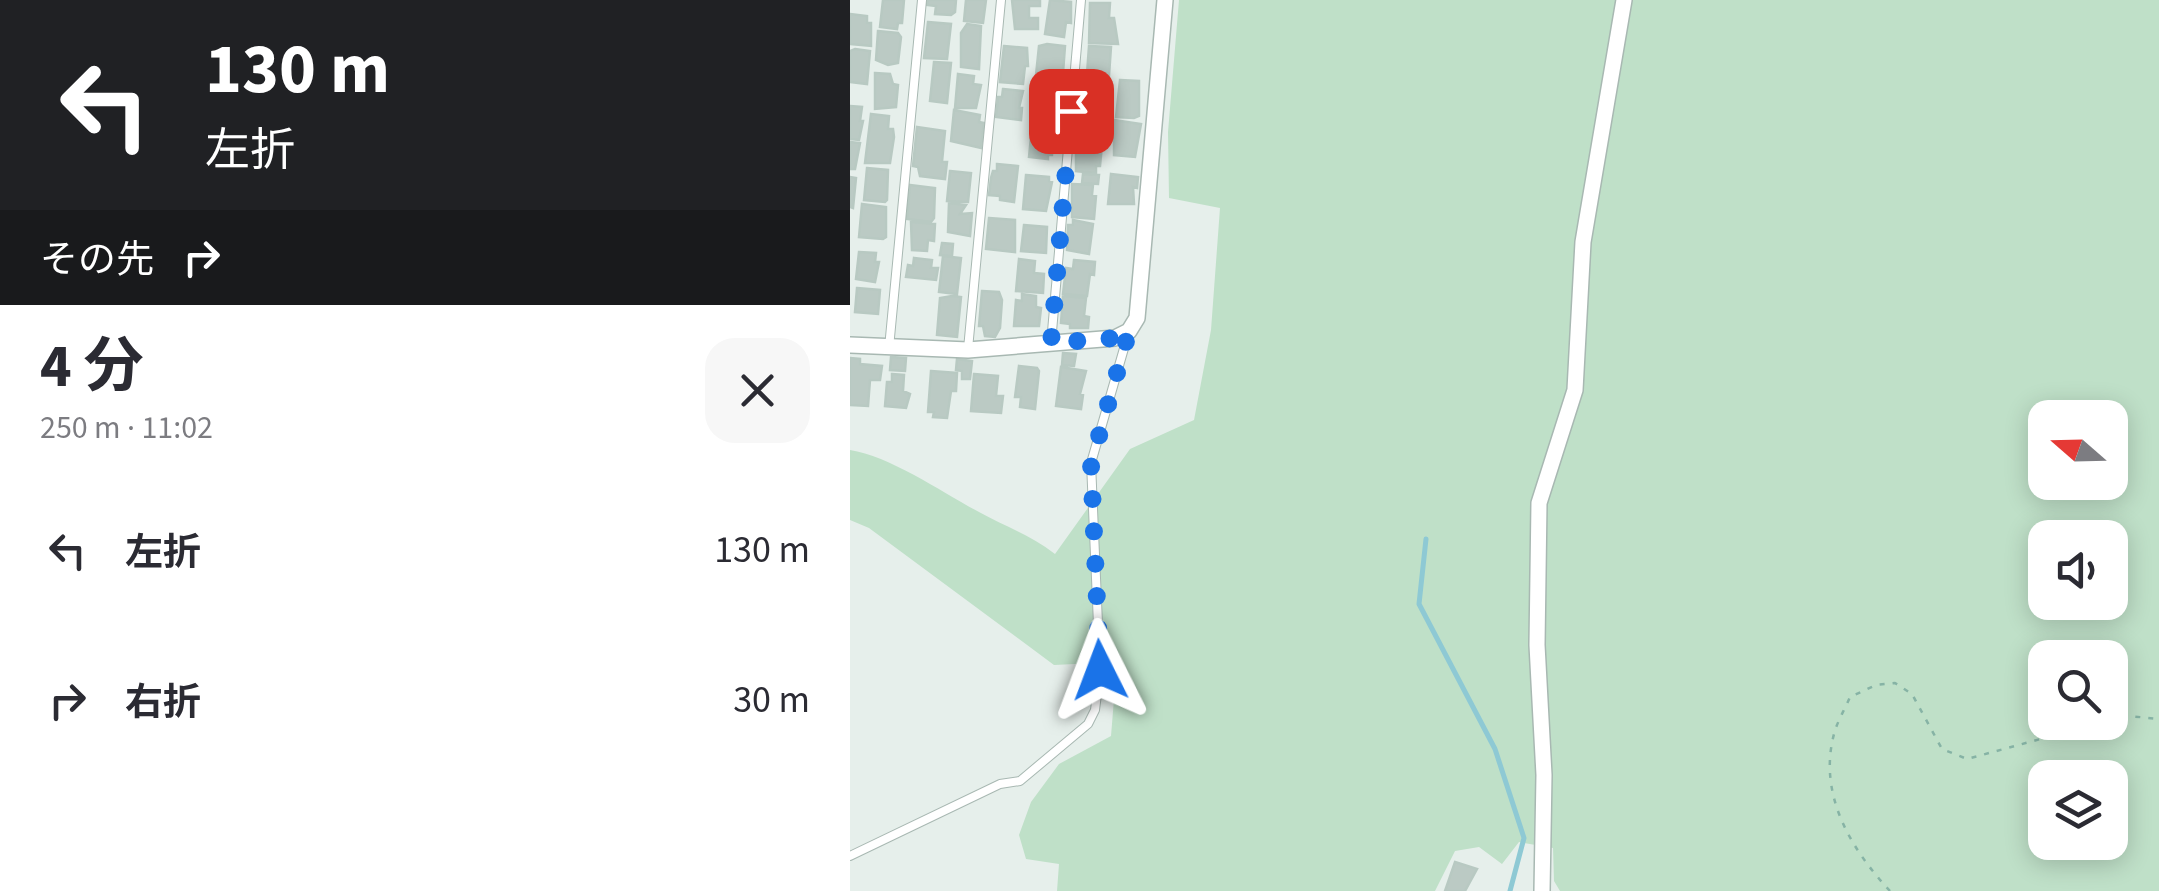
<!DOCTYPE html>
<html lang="ja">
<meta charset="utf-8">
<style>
body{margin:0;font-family:"Source Sans 3","Noto Sans JP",sans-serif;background:#f7f7f7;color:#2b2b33;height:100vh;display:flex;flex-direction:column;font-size:38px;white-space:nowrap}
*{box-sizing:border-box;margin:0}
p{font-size:32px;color:#7c7c81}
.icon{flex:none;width:55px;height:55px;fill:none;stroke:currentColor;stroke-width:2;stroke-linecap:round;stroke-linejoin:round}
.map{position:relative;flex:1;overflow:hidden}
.sheet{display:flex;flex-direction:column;background:#fff;width:850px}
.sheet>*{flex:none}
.guide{background:#202124;color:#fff;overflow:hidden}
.needle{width:65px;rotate:290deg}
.controls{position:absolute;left:1178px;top:400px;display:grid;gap:20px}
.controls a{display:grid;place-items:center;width:100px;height:100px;border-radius:20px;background:#fff;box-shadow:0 5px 25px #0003;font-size:50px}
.pin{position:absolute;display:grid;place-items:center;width:85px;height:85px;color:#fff;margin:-42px;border-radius:20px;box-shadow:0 5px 15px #0006}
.me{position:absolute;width:110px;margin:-55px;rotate:357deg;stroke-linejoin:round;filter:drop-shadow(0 0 8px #0008)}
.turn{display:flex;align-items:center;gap:35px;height:210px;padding:0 40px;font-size:45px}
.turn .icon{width:130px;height:130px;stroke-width:2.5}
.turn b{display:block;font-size:70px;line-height:85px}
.then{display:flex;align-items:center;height:95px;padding:0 40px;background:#0003;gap:20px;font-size:38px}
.round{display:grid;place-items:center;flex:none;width:105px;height:105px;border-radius:30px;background:#f7f7f7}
.overview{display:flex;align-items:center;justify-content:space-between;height:170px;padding:0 40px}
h1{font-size:60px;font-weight:700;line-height:75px}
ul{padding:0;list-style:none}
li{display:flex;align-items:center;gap:30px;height:150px;padding:0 40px}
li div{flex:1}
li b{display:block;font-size:38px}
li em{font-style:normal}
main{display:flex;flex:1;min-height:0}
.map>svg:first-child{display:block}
.green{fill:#bfe0c8;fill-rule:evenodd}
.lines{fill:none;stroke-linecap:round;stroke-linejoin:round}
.stream{stroke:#8ec9d4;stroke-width:5}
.building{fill:#bbcac4;stroke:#b8c9c2;stroke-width:2.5}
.service-casing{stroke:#a8b8b2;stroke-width:10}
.minor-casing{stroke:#a8b8b2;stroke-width:18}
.path{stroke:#86b3a5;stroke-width:2.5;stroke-dasharray:5 8;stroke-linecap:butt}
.service{stroke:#fff;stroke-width:8}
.minor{stroke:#fff;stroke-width:15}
.route{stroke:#1a73e8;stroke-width:18;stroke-dasharray:0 32.4}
</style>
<main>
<section class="sheet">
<div class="guide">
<div class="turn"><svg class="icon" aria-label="left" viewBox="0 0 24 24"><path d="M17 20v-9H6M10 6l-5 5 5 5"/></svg><div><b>130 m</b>左折</div></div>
<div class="then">その先<svg class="icon" aria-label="right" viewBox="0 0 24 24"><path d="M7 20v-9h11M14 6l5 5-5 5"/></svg></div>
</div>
<div class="overview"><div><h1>4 分</h1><p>250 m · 11:02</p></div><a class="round"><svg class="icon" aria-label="close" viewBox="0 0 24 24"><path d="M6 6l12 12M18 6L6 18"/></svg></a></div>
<ul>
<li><svg class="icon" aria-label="left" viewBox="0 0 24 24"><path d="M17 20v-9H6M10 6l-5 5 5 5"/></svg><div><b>左折</b></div><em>130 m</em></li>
<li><svg class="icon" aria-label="right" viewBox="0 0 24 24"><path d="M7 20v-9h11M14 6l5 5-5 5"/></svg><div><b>右折</b></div><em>30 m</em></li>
</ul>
</section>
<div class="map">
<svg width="1309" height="891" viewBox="0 0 1309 891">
<rect width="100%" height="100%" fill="#e6efeb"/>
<path class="green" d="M329 0H1309V891H710L704 881 703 848 669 842 652 864 629 847 605 851 585 891H207L209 864 176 859 169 835 181 802 209 764 261 736 267 662 204 665 19 528 0 520V450C40 456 93 493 129 512 156 527 181 535 205 554L280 449 344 420 361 330 370 208 319 198 318 132ZM1195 418H1260V482H1195ZM1195 538H1260V602H1195ZM1195 658H1260V722H1195ZM1195 778H1260V842H1195Z"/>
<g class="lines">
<path class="stream" d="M576 539 569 604 645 749 674 838 660 891"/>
</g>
<path class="building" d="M33 0H54L52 23H48L47 29 30 27Z
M78 0H106L105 12 101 15 85 14 86 6 77 5Z
M116 0H136L133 23 114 21Z
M162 0H190V6H179V18H188V29H165Z
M200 0 221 2V23L216 22 214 37 195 34Z
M240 3H260L259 18H264L268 44 239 43Z
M0 14 17 16V23H21V46L0 44Z
M78 22 101 24 97 59 74 58Z
M117 24 131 26 129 69 111 67V33Z
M28 31 48 33 51 37 48 63 38 65 26 60Z
M197 44 215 46 213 73 207 85 190 83V76L186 75 189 46Z
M154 46 177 48 178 66H175L173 84 150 82Z
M239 46 261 47 259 76 237 74Z
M5 49 20 51 17 84 0 82V51Z
M84 62 101 63 97 103 80 101Z
M25 73 40 74 43 84 48 85 46 107 25 109Z
M108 74 124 76 123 84 131 85 126 108H105Z
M270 80 289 81V116L284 118 266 117Z
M153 89 173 91 169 108H172L171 120 146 117 148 97H152Z
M186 89 210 93 202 127 183 125Z
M239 94 255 96V134L232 132V127H228L230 101 238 102Z
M0 106 12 107 10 121H13L9 140 0 139Z
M104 110 130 115 129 122 134 123 131 148 101 141Z
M21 114 39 116 38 129H43L44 137 40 163H15Z
M264 120 291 124 285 157 264 155Z
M67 127 95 131 92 162H97L95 179 70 176 68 167 63 166Z
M182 127 205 129 202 155H198V159L179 157Z
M0 142 10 143 5 169H0Z
M232 143 252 145 250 166H246V173L226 171V151H232Z
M147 164 168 166 164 202 150 200V196L139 195 141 178 143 171H147Z
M17 168 38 170 37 200 35 202 14 200Z
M100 171 121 173 118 202 97 201Z
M233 174 249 175 248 184 232 183Z
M261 174 288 177 287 188 283 187 284 204H258Z
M176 175 199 177V181L202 182 196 211 173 209Z
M0 177 6 178 3 208 0 207Z
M222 184 243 185 242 195 246 196 244 219 222 217Z
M60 185 85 188 84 218 81 222 57 219Z
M99 203 116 205 110 214 122 213 120 236 98 232Z
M12 204 36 207V237L33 239 9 237Z
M139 218 165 220V252L136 249Z
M223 220 243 224 239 254 217 250 218 225H223Z
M61 222 85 224 84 241 78 240 77 251 62 250Z
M174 225 197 227 196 253 171 251Z
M92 243 103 244 102 256 90 255Z
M9 252 26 253 25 262H29L25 282 6 279Z
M93 256 111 258 107 294 89 292Z
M64 258 82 260 81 268H88L86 280 56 277 58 265 63 266Z
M169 259 185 261 184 273 194 274 193 293 166 291Z
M224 260 245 262 244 275 240 274 237 296 213 294 216 268 223 269Z
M7 288 30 290 28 314 5 312Z
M132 291 149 292 152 300 150 328 145 337 135 336 133 326H129Z
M172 294 186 296V307L191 308 189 326H164L166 300 172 301Z
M102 296 111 297 107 337 87 335 90 298Z
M213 296 236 298 234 316 239 317 238 328H220V324L211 323Z
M213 353 226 354 224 366 212 365Z
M41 357 56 358 55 371 40 370Z
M0 358 10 359V364L32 366 30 380H20L18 406 0 405Z
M107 359 122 361 120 379H112V371L106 370Z
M169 366 187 368 189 371 185 409 170 407 171 397H165Z
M211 367 236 371 230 394 233 395 231 409 206 406Z
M81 371 107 373 106 391H101L97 418 83 417 84 412H78Z
M42 374 54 375 53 391 60 394 56 408 35 406 37 382H42Z
M124 374 148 376 146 396H153L151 413 121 411Z
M605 862 627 869 615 891H595Z"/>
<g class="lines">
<g class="service-casing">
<path id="service" d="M201 343 231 0
M39 348 72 0
M118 349 151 0
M0 856 150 784 170 781 238 724 245 710 250 670 241 463 279 331"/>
</g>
<g class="minor-casing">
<path id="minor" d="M0 345 118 350 265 338 279 331 287 318 315 0
M692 891 694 775 687 645 689 503 725 390 733 242 774 0"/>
</g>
<path class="path" d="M1260 721 1279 716 1309 719
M1040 891C1000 848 968 794 984 734 987 722 995 709 1000 697L1026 685 1045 683 1062 694 1092 749 1117 759 1253 722"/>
<use href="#service" class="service"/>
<use href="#minor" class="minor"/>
</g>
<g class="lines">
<path class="route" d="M221 111 201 343 265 338 279 331 241 464 250 670"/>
</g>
</svg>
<div class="controls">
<a><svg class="needle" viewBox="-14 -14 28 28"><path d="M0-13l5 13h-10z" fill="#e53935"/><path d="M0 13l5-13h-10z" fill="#7c7c81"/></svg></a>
<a><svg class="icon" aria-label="sound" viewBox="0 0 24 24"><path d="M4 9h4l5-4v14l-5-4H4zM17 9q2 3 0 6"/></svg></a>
<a><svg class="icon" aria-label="search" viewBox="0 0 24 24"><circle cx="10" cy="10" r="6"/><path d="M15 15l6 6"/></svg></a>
<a><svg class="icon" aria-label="layers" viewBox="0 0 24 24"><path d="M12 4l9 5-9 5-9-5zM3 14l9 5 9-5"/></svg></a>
</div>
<div class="pin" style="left:221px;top:111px;background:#d93025"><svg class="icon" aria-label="arrive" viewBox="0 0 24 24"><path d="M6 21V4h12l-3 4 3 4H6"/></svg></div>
<svg class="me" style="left:250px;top:670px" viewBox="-20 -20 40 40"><path d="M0-17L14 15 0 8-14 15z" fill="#1a73e8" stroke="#fff" stroke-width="4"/></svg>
</div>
</main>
